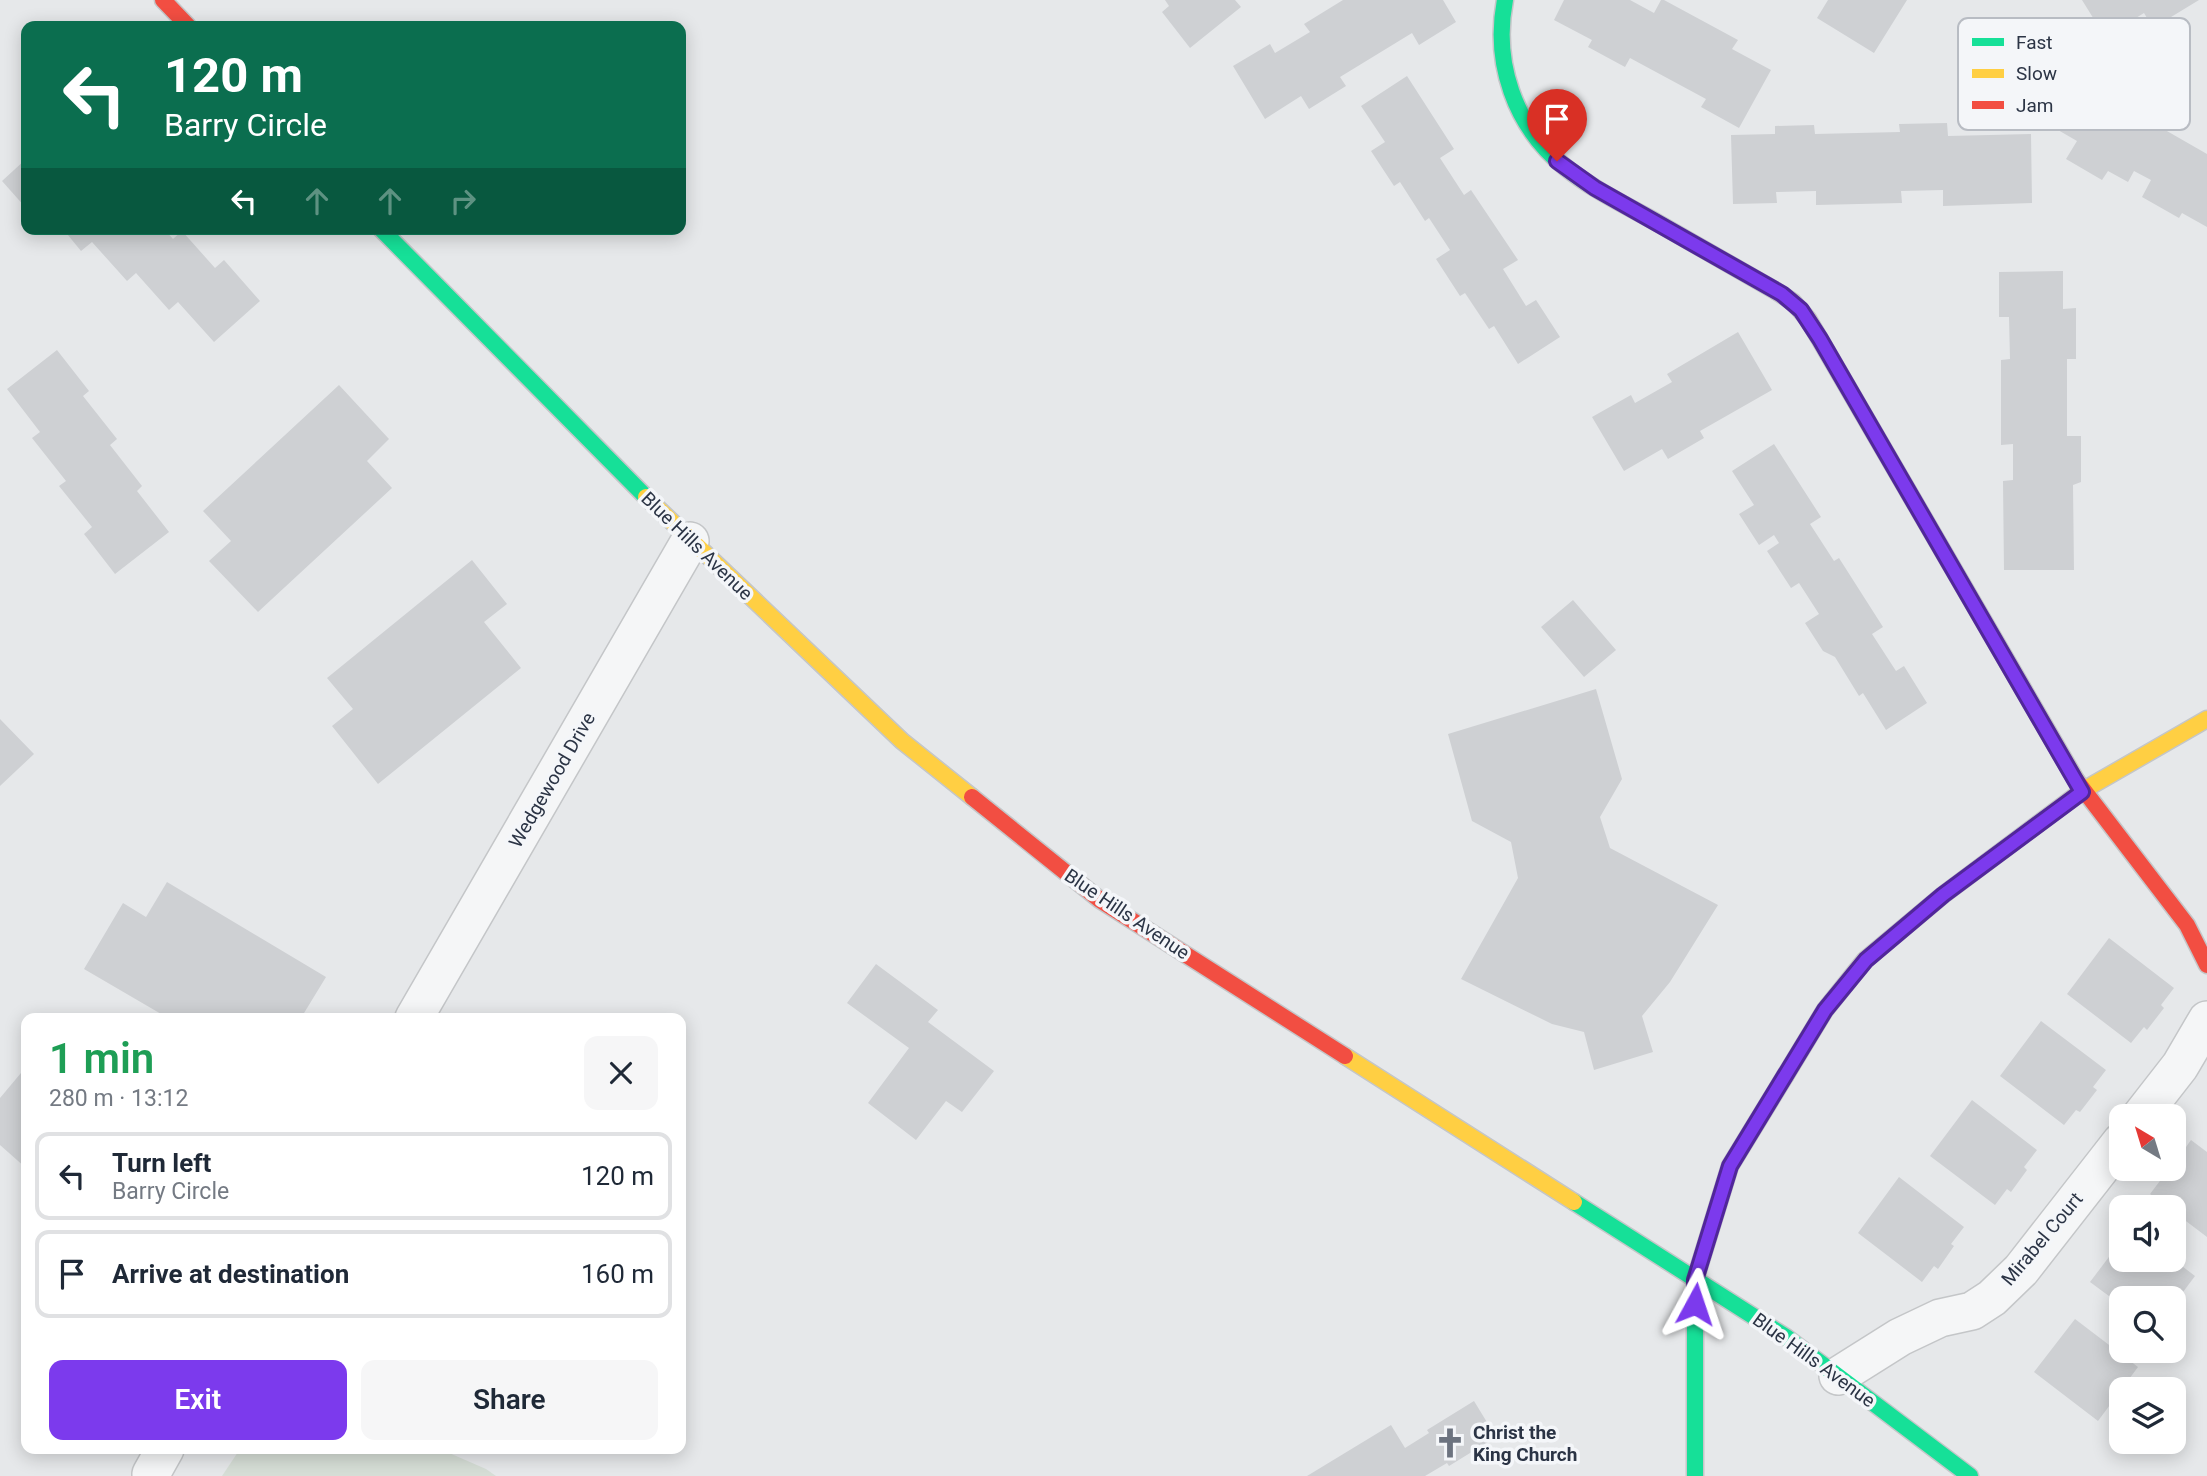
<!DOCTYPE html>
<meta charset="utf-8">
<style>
body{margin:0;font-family:Roboto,sans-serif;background:#f6f6f7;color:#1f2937;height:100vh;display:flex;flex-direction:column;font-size:26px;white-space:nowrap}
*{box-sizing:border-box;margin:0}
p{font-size:23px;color:#747a83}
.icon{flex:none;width:38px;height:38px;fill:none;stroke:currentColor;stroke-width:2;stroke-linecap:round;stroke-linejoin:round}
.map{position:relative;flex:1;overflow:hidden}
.details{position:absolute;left:21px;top:1013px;width:665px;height:441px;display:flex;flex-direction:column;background:#fff;border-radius:14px;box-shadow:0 4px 18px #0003}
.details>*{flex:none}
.top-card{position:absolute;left:21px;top:21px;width:665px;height:214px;border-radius:14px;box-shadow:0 4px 18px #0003;background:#0b6e4f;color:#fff;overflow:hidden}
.needle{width:46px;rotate:322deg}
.fabs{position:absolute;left:2109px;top:1104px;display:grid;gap:14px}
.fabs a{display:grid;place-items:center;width:77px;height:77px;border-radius:14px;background:#fff;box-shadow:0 4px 18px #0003;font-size:35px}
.pin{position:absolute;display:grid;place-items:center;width:60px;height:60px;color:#fff;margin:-72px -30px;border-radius:50% 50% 50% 0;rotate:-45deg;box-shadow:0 0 7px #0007}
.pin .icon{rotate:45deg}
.me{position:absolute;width:77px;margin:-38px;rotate:5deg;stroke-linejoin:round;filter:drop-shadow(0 0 5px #0008)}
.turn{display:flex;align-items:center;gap:24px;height:147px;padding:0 28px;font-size:32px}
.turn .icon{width:91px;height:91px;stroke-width:2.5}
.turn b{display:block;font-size:49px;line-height:60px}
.lanes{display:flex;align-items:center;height:66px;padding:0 28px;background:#0003;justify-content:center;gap:35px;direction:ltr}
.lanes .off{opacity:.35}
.round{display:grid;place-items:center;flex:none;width:74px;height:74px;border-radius:14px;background:#f6f6f7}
.headline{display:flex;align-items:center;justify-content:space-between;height:119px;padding:0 28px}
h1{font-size:42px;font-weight:600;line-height:52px;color:#1e9e55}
.primary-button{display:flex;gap:14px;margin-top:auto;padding:14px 28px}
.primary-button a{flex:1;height:80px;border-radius:14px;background:#7c3aed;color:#fff;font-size:28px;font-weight:600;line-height:80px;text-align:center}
.primary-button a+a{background:#f6f6f7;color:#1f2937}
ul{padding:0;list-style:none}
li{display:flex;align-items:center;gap:21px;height:88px;margin:0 14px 10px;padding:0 14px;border:4px solid #e0e1e3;border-radius:14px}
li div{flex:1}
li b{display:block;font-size:26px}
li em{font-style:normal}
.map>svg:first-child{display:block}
.green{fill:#d6ded6}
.building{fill:#ced0d3}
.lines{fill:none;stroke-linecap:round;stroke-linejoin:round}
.street-casing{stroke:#c4c6c8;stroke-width:40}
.fast-casing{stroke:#c4c6c8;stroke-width:19}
.slow-casing{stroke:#c4c6c8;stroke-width:19}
.jam-casing{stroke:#c4c6c8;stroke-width:19}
.street{stroke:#f5f6f7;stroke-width:37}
.fast{stroke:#16e098;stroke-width:16}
.slow{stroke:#ffcf43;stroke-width:16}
.jam{stroke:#f24e42;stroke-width:16}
.route-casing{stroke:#51269a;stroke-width:18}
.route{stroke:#7c3aed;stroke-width:12}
.labels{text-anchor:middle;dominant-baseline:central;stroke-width:7;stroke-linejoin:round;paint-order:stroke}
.street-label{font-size:19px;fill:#2b3445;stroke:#f4f6f9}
.poi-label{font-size:19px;font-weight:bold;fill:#2b3445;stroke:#f4f6f9;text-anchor:start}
.key{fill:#f4f6f9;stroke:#b8bcc3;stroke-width:2}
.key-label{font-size:19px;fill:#2b3445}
</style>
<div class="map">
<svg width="2207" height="1476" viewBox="0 0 2207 1476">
<rect width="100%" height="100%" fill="#e6e8ea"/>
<path class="green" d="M240 1449H440L486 1469 496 1476H222Z"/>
<path class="building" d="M1165 0H1235L1241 7 1190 48 1162 12 1169 6Z
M1343 0H1443L1456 22 1419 45 1412 33 1340 77 1346 86 1309 109 1301 96 1265 119 1233 66 1270 44 1275 53 1310 32 1304 24Z
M1564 0H1630L1654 13 1661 0H1664L1738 40 1732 49 1771 70 1739 128 1701 107 1706 99 1630 58 1625 67 1588 47 1592 40 1554 20Z
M1828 0H1907L1874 53 1817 18Z
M2082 0H2199L2153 28 2144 13 2105 37Z
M2065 75 2104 97 2099 106 2133 126 2139 115 2207 154V227L2182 213 2179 218 2142 197 2151 180 2134 171 2128 182 2108 171 2102 180 2066 159 2077 141 2039 119Z
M1407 76 1454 149 1440 158 1464 195 1471 190 1518 260 1503 269 1526 306 1536 300 1560 337 1518 364 1494 326 1489 329 1465 293 1460 296 1436 259 1450 250 1429 218 1425 221 1400 182 1394 186 1371 151 1385 142 1361 106Z
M1947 123 1948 136 2031 134 2032 203 1943 206V190L1901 191 1902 203 1816 205V191L1776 192 1777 203 1733 204 1731 135 1775 134V126L1814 125 1815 134 1900 132 1899 124Z
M26 159V208L2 181Z
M63 229H164L173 239 182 231 215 268 224 260 260 301 214 342 178 302 169 310 136 273 127 281 92 242 81 251Z
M2063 271V309L2076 308V359H2067V436H2081V482L2073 485 2074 570H2004L2003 481 2013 480V444L2001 445V360L2010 359 2009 317H1999V272Z
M1738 332 1772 390 1700 431 1704 438 1668 459 1662 449 1624 471 1592 417 1631 395 1635 403 1672 382 1667 374Z
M57 350 89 391 83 396 117 439 110 445 142 486 137 491 169 532 115 574 84 534 92 527 59 486 66 481 32 438 40 432 7 389Z
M339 385 389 439 367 461 392 488 258 612 209 561 231 541 203 511Z
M1774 444 1821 517 1810 524 1834 561 1839 558 1883 627 1872 634 1896 671 1904 666 1927 703 1886 730 1863 693 1859 696 1835 657 1823 651 1805 623 1819 614 1799 583 1791 588 1767 551 1779 543 1774 535 1759 545 1739 514 1754 505 1732 471Z
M472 560 507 604 484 622 521 668 378 784 332 726 353 709 327 678Z
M1573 600 1616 650 1584 677 1541 627Z
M1596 689 1622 779 1600 817 1610 848 1718 905 1670 982 1642 1016 1653 1052 1594 1070 1584 1032 1552 1024 1461 979 1518 878 1511 842 1472 821 1448 734Z
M0 719 34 754 0 786Z
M167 882 326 977 301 1018H168L84 969 123 903 146 917Z
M2109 938 2174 988 2161 1005 2164 1008 2147 1030 2144 1027 2131 1043 2067 994Z
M876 964 938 1010 928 1022 994 1071 962 1112 946 1101 916 1140 868 1103 909 1048 847 1003Z
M2041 1021 2106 1070 2093 1087 2097 1090 2080 1112 2076 1110 2064 1125 2000 1076Z
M26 1067V1168L0 1145V1098Z
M1972 1100 2037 1150 2024 1167 2027 1170 2011 1192 2007 1189 1995 1205 1930 1156Z
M2191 1140 2207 1152V1237L2174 1212V1208H2168L2150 1194 2169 1169H2174V1164Z
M1899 1177 1964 1227 1951 1244 1954 1246 1938 1269 1934 1266 1922 1282 1858 1233Z
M2121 1241V1260H2174L2195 1276 2174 1304V1298H2121V1305L2090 1282Z
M2075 1319 2138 1367 2098 1421 2034 1372Z
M1474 1401 1496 1437 1449 1466 1447 1463 1425 1476H1307L1391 1425 1405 1448 1429 1433 1427 1430Z"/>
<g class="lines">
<g class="street-casing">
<path id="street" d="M414 1018 690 541
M2141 1116 2180 1066 2207 1020
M1838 1376 1900 1337 1940 1318 1972 1311 1992 1298 2021 1270 2121 1142
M151 1474 165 1449"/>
</g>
<g class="fast-casing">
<path id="fast" d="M1505 0C1493 62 1514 126 1565 167 1592 189 1625 205 1656 222 1696 245 1736 268 1776 291
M381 229 646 497
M1574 1202 1786 1337 1970 1476
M1695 1476V1280L1730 1166 1785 1076"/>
</g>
<g class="slow-casing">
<path id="slow" d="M1776 291 1793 302 1808 319 2076 780
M646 497 902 741 972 797
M1345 1056 1574 1202
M1785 1076 1825 1010 1865 960 1943 895 2082 791 2207 719"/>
</g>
<g class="jam-casing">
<path id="jam" d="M163 0 188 26
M2076 780 2187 925 2207 965
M972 797 1100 900 1345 1056"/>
</g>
<use href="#street" class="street"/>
<use href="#fast" class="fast"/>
<use href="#slow" class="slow"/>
<use href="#jam" class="jam"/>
</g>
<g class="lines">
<g class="route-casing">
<path id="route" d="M1557 161 1595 188 1782 294 1801 310 1820 339 2082 792 1943 895 1866 960 1825 1010 1730 1166 1695 1280V1304"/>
</g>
<use href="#route" class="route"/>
</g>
<defs>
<g id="church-bare" transform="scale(2.415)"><path d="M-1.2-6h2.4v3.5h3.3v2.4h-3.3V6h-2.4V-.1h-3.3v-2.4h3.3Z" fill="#6c737f" stroke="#f4f6f9" stroke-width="2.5" paint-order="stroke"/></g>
</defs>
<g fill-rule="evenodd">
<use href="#church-bare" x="1450" y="1443"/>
</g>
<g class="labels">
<g class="street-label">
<text transform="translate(697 546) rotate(44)">Blue Hills Avenue</text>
<text transform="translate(552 780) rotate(-60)">Wedgewood Drive</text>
<text transform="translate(1127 914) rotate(34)">Blue Hills Avenue</text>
<text transform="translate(2042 1239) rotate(-50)">Mirabel Court</text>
<text transform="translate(1814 1360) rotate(36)">Blue Hills Avenue</text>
</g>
<g class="poi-label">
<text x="1473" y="1432">Christ the<tspan x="1473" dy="22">King Church</tspan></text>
</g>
</g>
<rect x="1958" y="18" width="232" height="112" rx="10" class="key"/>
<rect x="1972" y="38" width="32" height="8" fill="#16e098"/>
<rect x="1972" y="69" width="32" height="9" fill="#ffcf43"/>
<rect x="1972" y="101" width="32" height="8" fill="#f24e42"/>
<g class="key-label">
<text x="2016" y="49">Fast</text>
<text x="2016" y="80">Slow</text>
<text x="2016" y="112">Jam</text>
</g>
</svg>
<div class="fabs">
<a><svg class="needle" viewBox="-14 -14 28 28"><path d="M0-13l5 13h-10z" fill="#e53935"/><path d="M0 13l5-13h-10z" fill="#747a83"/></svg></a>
<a><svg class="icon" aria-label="sound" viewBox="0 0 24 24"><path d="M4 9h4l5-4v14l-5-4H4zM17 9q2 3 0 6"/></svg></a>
<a><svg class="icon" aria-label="search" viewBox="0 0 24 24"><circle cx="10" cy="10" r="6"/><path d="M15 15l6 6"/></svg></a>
<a><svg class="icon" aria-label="layers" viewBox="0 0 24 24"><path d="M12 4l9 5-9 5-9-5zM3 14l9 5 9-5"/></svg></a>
</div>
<div class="pin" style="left:1557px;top:161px;background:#d93025"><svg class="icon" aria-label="arrive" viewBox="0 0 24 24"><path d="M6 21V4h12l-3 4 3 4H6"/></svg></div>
<svg class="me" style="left:1695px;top:1304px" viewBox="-20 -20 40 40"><path d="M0-17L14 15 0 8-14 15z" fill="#7c3aed" stroke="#fff" stroke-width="4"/></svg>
<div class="top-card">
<div class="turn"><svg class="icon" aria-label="left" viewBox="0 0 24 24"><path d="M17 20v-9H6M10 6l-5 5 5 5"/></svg><div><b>120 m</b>Barry Circle</div></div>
<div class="lanes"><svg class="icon" aria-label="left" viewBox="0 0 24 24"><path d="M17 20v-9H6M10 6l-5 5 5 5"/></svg><svg class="icon off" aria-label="ahead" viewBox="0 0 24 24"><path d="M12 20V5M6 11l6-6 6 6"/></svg><svg class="icon off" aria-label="ahead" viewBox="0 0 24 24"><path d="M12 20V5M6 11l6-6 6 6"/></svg><svg class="icon off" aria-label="right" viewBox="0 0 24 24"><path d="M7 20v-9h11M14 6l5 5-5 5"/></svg></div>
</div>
<section class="details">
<div class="headline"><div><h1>1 min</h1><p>280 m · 13:12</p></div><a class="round"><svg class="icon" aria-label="close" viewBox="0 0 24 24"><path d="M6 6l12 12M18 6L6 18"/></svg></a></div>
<ul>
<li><svg class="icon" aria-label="left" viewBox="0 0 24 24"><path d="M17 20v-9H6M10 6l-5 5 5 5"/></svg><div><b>Turn left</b><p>Barry Circle</p></div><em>120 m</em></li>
<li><svg class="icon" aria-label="arrive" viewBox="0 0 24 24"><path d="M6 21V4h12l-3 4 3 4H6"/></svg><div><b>Arrive at destination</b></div><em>160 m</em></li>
</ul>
<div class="primary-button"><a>Exit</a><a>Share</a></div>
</section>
</div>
